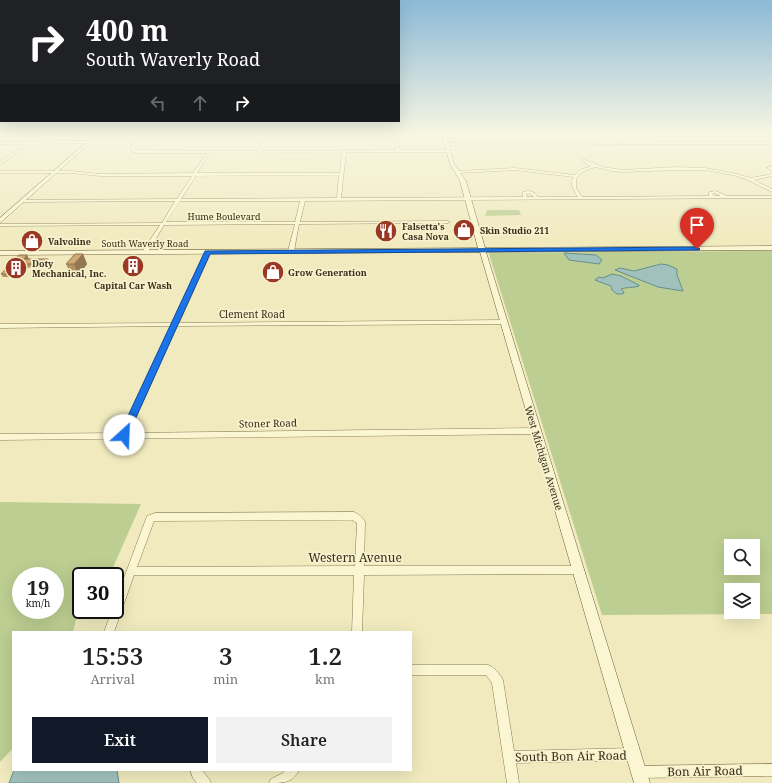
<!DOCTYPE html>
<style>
body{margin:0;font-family:"Noto Serif",serif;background:#f2f2f2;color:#222;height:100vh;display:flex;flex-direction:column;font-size:15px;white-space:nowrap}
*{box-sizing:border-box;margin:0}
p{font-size:13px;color:#767676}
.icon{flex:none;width:22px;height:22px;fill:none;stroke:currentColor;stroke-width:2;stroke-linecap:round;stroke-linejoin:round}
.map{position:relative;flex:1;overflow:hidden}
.sheet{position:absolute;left:12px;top:631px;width:400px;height:140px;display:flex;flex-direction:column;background:#fff;border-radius:0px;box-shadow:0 4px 16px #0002}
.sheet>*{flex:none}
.banner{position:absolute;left:0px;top:0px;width:400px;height:122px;box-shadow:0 4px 16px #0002;background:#202124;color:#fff;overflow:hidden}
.buttons{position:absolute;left:724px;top:539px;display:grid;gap:8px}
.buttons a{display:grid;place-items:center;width:36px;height:36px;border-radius:0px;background:#fff;box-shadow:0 4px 16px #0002;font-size:20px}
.speed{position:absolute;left:12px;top:567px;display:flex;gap:8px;font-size:20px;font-weight:700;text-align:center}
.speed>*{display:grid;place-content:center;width:52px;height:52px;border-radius:50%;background:#fff;box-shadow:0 4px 16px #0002;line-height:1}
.speed small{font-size:10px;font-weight:400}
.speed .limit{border:2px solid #111;border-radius:6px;background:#fff;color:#111}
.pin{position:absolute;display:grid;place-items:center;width:34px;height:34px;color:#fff;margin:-41px -17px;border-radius:50% 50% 50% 0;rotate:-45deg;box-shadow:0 0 4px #0007}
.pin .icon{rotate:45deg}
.me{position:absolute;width:44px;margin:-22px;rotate:25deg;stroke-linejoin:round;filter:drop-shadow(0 0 3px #0008)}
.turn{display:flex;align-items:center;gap:14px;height:84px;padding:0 20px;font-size:18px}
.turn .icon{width:52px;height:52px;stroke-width:2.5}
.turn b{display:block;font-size:28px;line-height:34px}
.lanes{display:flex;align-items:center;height:38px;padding:0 20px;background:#0003;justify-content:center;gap:20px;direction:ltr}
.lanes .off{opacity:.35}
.eta{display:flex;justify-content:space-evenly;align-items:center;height:68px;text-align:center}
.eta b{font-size:24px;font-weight:600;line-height:28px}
.primary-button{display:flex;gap:8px;margin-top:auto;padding:8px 20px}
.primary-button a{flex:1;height:46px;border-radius:0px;background:#111827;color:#fff;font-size:16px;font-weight:600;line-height:46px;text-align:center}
.primary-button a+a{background:#f2f2f2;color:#222}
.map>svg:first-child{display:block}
.green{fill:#bcce91;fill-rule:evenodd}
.water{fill:#a1c1bd;stroke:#688f8c}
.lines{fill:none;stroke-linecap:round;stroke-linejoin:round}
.street-casing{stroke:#887a56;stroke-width:1}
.secondary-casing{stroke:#6a5b39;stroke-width:1}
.street{fill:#faf6d1;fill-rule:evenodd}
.secondary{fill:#faf6d1;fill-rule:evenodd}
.wall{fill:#b39262}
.shaded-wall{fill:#927750}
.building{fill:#d0aa72;stroke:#927750}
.route{fill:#1a73e8;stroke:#114b97}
.labels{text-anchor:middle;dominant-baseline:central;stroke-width:3.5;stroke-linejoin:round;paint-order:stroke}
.far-street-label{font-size:9px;fill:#372e1b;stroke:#f7f2cd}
.far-poi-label{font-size:9px;font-weight:bold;fill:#372e1b;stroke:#f7f2cd;text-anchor:start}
.street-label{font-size:10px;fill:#372e1b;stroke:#f7f2cd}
.near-street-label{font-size:12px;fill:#372e1b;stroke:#f7f2cd}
</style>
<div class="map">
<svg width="772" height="783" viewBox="0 0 772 783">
<rect width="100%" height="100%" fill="#f0eabe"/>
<path class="green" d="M487 210H519L521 215 485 216Z
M772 251V614L602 615 489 254 490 253ZM731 546H753V568H731ZM731 590H753V612H731Z
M0 502 141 504 111 572 105 576H81V599L73 632H13V748L0 762ZM21 576H55V610H21Z"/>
<path class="water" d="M564 253 596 255 602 260 599 264 569 260Z
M661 264 668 265 677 269V275L683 291 658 287 615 270 620 268 634 271Z
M612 274 621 276 639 285V286C633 288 626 287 621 289L624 292 623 294H617L612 290 611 286 595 280 599 277 603 278Z
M14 770H117L119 783H9Z"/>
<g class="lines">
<g class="street-casing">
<path id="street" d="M144 135H148L134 148 135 150 259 151 266 135H269L262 151 396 150 394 135H397L400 150H448L450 151 448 152H346L341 198 523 197V192C529 190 534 191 538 197H578C574 191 569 184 574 177L515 170 458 173 456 172 458 171 515 168 575 175 580 170 591 166 582 161V159H583L603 167 622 170 677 167 705 168 733 173 751 178 772 174V176L754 180 772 189V192L746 179 733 175 705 170H677L622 172 612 171 595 167 582 172 576 179V188L582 197 709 196V192L716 191 727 196H772V198L305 201 300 222 448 221 450 222 448 223 299 224 294 251 291 253 288 251 295 224 164 225 148 252 145 254 142 252 160 225 0 226V224L162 223 175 201 22 202 20 201 22 200 177 199 192 176H100L71 173H0V171H71L100 174 193 173 207 153H140L132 152 131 147ZM342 152 340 173H197L210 153ZM339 175 337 198 181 199 196 176ZM529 193 534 197H527L526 194ZM712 194 715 193 721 196H714ZM180 201H300L295 222H166Z
M89 141 90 143 30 144 0 165V162L26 144H0V142Z
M772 142V144L446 145 444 144 446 143Z
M771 166H772V171L767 168Z
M208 250 211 252 179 323 503 320 506 322 503 324 177 326 129 433 536 428 539 429 540 431 539 433 536 434 0 440V434L121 433 171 326 0 328V324L172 323 205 252Z
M354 512C359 514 363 518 365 522L364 566H579L582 567 584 570 582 573 579 574 364 575 362 632H352L354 575H134L114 632H104L112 610H115V602L147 516 155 513ZM352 520 357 523 355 566 137 567 154 521H155Z
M411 665H488C494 667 500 674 503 680L514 751 633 748 637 750 639 754 637 758 633 760 516 763 519 783H507L492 683 486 675H411Z
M772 764V776L639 778 635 776 633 772 635 768 639 766Z
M190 770H202L209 779 211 783H197L193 778Z
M285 770H299C293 783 283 783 269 783L271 779 283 773Z"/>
</g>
<g class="secondary-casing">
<path id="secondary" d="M95 135H99L0 223V218Z
M442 135H446L454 164 466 181 485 248 772 246V250L486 252 650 783H634L480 252 0 255V251L478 248 460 181 450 164Z"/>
</g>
<use href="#street" class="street"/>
<use href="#secondary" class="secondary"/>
</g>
<path class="wall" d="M391 224 392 234H382V225Z
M83 254 87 264 79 275H71L66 264Z
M29 259H48L49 263 45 267 20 268 11 277H3L1 274Z"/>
<path class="shaded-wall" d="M83 254 87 264 79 275 74 264Z
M27 255 29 259H24Z
M48 259 49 263 45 267 44 264Z
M18 264 20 268 11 277 9 274Z"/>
<path class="building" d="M391 224 392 232H382V225Z
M75 254H83L74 264H66Z
M19 255H27L24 259H48L44 264H18L9 274H1Z"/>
<linearGradient id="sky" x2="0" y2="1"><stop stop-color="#8bb9d7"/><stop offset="0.55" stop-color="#f8f6e2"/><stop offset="1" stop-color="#f8f6e2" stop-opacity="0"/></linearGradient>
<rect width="772" height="244" fill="url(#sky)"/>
<path class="route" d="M697 247 700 249 699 250 210 254 128 435 124 439 119 435 205 251Z"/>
<defs>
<g id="shop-disc" transform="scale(1.15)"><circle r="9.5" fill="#9a3823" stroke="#f7f2cd"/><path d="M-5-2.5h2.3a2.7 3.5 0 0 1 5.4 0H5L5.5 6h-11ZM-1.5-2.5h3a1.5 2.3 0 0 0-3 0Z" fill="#fff"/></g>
<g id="restaurant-disc" transform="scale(1.15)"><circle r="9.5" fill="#9a3823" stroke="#f7f2cd"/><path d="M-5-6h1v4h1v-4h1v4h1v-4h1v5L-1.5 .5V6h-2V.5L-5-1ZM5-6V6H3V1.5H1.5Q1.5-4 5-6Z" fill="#fff"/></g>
<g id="building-disc" transform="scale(1.15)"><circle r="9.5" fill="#9a3823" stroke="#f7f2cd"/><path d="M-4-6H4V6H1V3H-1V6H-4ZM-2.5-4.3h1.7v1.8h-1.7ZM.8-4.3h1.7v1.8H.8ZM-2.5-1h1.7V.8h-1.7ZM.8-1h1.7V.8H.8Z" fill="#fff"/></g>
</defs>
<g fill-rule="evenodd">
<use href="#shop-disc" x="464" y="230"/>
<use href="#restaurant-disc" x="386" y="231"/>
<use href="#shop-disc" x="32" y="241"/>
<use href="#building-disc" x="133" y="266"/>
<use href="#building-disc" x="16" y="268"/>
<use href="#shop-disc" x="273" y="272"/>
</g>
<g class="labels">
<g class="far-street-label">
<text x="224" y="216">Hume Boulevard</text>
<text x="145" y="243">South Waverly Road</text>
</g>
<g class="far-poi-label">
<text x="402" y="226">Falsetta's<tspan x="402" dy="10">Casa Nova</tspan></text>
<text x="480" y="230">Skin Studio 211</text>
<text x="48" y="241">Valvoline</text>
<text x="32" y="263">Doty<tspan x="32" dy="10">Mechanical, Inc.</tspan></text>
<text x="288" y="272">Grow Generation</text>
<text x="133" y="285" text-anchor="middle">Capital Car Wash</text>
</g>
<g class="street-label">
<text x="252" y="314">Clement Road</text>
<text transform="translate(268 423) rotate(-1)">Stoner Road</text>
<text transform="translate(544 458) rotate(73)">West Michigan Avenue</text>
</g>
<g class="near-street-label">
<text x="355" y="557">Western Avenue</text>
<text transform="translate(571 756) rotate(-1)">South Bon Air Road</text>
<text transform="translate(705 771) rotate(-1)">Bon Air Road</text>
</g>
</g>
</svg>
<div class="buttons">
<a><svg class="icon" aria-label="search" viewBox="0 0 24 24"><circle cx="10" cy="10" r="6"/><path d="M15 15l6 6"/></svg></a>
<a><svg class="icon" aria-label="layers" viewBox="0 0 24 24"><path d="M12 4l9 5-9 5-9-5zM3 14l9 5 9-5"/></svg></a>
</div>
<div class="speed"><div>19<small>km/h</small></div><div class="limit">30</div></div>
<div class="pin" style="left:697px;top:249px;background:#d93025"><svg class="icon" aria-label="arrive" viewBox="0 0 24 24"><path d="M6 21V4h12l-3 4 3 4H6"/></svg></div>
<svg class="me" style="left:124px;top:435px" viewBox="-20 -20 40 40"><circle r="19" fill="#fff"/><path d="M0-13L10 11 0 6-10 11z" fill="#1a73e8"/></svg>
<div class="banner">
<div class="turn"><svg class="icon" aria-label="right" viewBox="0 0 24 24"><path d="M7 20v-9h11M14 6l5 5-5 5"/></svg><div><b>400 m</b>South Waverly Road</div></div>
<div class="lanes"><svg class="icon off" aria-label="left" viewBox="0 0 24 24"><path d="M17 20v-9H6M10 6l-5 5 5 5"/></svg><svg class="icon off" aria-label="ahead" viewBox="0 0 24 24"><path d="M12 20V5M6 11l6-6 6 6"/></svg><svg class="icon" aria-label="right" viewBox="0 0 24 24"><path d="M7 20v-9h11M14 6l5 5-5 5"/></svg></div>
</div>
<section class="sheet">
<div class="eta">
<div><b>15:53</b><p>Arrival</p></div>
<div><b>3</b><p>min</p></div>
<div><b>1.2</b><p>km</p></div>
</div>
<div class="primary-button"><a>Exit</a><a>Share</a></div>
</section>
</div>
